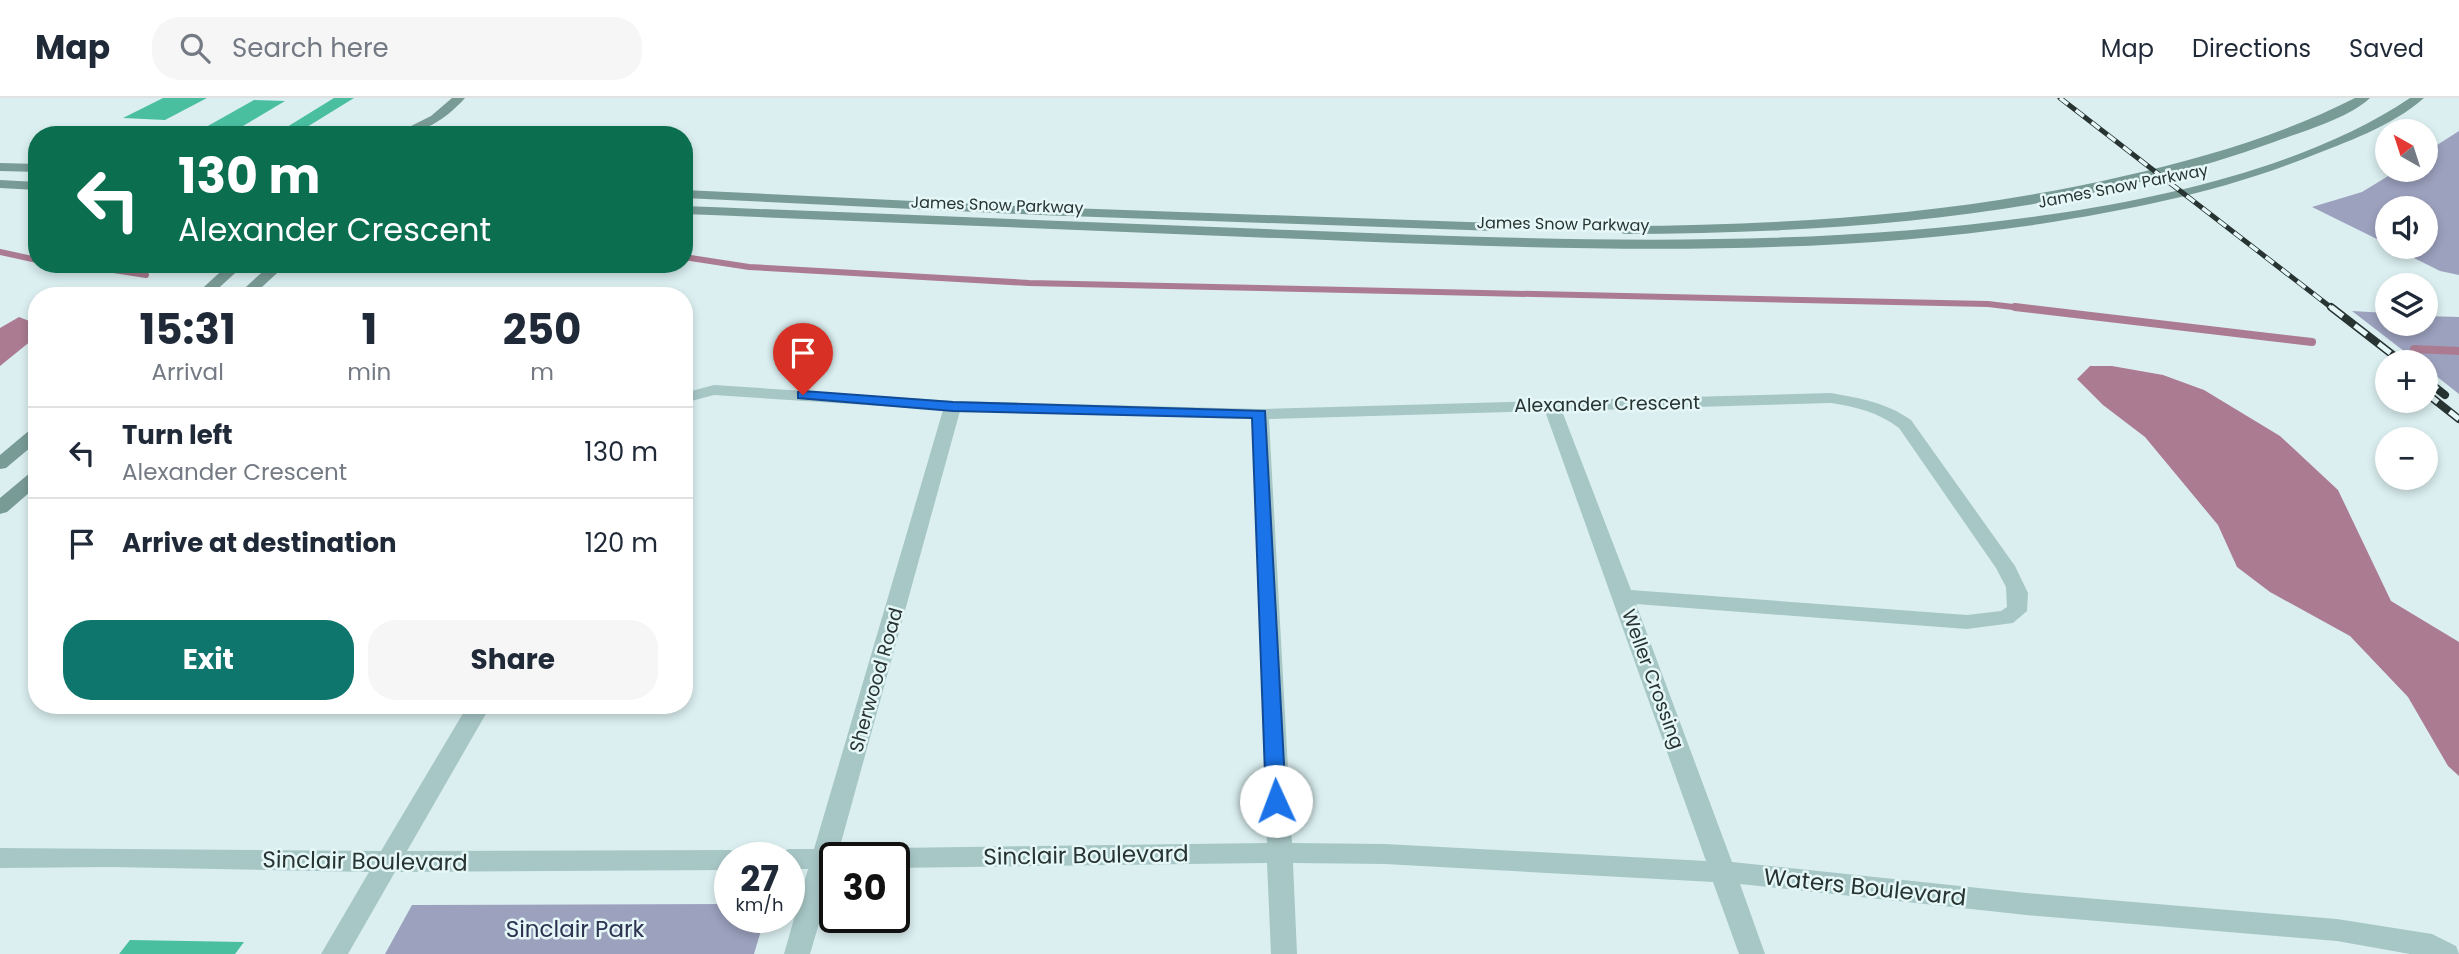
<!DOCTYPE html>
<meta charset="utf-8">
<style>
body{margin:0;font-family:Poppins,sans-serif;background:#f6f6f7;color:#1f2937;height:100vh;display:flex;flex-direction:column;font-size:26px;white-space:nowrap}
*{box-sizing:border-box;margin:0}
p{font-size:23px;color:#747a83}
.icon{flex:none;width:38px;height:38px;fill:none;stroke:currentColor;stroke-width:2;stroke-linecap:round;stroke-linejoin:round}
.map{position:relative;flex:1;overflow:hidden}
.details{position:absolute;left:28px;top:189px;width:665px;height:427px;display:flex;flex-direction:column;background:#fff;border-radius:28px;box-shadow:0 4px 10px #0003}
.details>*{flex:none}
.banner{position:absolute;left:28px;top:28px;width:665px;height:147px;border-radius:28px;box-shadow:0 4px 10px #0003;background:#0b6e4f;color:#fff;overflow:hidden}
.needle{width:46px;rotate:321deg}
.tools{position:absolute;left:2375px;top:21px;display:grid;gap:14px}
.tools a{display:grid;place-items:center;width:63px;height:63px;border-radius:50%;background:#fff;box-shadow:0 4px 10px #0003;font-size:35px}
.speed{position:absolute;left:714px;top:744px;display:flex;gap:14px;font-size:35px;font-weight:700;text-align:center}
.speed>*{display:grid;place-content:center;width:91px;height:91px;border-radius:50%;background:#fff;box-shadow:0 4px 10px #0003;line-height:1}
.speed small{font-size:18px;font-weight:400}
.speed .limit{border:4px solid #111;border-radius:10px;background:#fff;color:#111}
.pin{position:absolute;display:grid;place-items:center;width:60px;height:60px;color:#fff;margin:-72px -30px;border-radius:50% 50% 50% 0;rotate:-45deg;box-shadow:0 0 7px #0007}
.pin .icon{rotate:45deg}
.me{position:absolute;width:77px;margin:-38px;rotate:358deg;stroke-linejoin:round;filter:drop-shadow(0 0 5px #0008)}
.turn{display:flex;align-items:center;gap:24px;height:147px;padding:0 35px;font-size:32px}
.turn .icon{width:91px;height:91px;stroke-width:2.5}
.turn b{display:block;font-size:49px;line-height:60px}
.eta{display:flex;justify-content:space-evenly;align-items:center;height:119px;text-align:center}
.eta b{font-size:42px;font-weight:700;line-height:49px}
.primary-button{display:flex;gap:14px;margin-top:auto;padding:14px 35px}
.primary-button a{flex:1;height:80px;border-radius:28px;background:#0f766e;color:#fff;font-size:28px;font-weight:700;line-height:80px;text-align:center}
.primary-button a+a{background:#f6f6f7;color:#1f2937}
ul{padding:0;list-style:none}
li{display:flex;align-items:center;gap:21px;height:91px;padding:0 35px;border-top:2px solid #e0e1e3}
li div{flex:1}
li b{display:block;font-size:26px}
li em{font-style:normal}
header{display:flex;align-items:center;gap:42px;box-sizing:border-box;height:98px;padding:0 35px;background:#fff;border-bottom:2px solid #e0e1e3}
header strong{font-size:33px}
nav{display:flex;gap:38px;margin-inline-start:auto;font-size:24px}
.search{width:490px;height:63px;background:#f6f6f7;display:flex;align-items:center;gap:18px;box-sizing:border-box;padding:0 24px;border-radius:28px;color:#747a83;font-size:26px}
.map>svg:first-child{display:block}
.green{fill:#9ca1be}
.water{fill:#ab7b91}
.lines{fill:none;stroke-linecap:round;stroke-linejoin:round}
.stream-far1{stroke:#ab7b91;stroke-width:6}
.stream{stroke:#ab7b91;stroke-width:8}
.building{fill:#4abfa0}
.minor{fill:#a7c7c6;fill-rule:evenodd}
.secondary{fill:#799b96;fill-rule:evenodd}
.rail-far1-casing{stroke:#273432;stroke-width:5}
.rail-casing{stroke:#273432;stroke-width:8}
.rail-far1{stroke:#e6f7f8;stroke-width:3.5;stroke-dasharray:10;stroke-linecap:butt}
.rail{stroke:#e6f7f8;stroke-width:5;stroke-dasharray:15;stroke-linecap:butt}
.route{fill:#1a73e8;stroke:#114b97;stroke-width:2}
.labels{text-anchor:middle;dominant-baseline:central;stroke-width:5;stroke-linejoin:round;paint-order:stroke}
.far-street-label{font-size:16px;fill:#273432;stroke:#e6f7f8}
.street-label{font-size:19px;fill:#273432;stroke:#e6f7f8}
.near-street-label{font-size:23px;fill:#273432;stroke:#e6f7f8}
.near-park-label{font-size:23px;fill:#2d3251;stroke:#e6f7f8}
</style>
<header>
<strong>Map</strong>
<div class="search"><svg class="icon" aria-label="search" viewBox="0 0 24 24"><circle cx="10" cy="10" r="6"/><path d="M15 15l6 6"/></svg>Search here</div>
<nav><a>Map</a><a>Directions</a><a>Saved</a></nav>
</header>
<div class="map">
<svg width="2459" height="856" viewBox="0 0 2459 856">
<rect width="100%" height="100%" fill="#dbeff0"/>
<path class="green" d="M2459 33V177L2440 173 2392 149H2426V110H2387V146L2312 109 2362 94 2398 72H2426V54Z
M2352 213 2387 215V226H2426V218L2459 219V296L2426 270V264H2418Z
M730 806V819H765L754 856H385L412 807Z"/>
<path class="water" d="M19 219 37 226V238L0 268V230Z
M2090 268H2112L2163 277 2204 292 2280 338 2338 392 2391 503 2459 544V678L2448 668 2408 599 2350 538 2270 494 2237 469 2218 427 2145 339 2103 307 2077 281Z"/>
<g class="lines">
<path class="stream-far1" d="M0 154 37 162
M684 159 749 169 1029 185 1988 206 2030 211
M75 166 146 177
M607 166H627"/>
<path class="stream" d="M2015 209 2312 244
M2414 251 2459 253"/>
</g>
<path class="building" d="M163 0H207L165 22 123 20Z
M334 0H354L294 37H274Z
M254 2 285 3 238 31 206 29Z
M130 842 244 844 235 856H119Z"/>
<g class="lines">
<path class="minor" d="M714 287 953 303 1260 311 1831 295C1860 300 1887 305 1911 322L2015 468 2028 495 2027 513 2013 525 1967 531 1636 506 1732 764 2026 795 2337 821 2432 836 2456 848 2459 856H2410L2337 843 2026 817 1740 786 1765 856H1739L1713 784 1385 766 1293 765 1297 856H1271L1267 765 894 770V760H882L885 753 894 750 1267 745 1252 321 960 313 839 752 844 754 847 760H835V771L810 856H784L808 771H789V760H777L780 754 789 751H814L943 312 714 297 684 305V295ZM1831 305C1856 309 1878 314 1899 330L1996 470 2006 489 2007 509 2001 513 1967 517 1631 492 1562 313ZM1545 313 1706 763 1385 746 1292 745 1269 321Z
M468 607H491L407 753 730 752 739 755 741 760H730V772L395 774 348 856H321L369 774 111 769 0 770V750L381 753Z"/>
<path class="secondary" d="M452 0H465C446 21 422 37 393 37L431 18Z
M2355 0H2370C2349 20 2301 34 2274 44 2067 119 1842 135 1624 136L1617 132 1624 128C1792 127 1960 116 2124 78 2204 60 2282 37 2355 0Z
M2410 0H2424C2391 29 2346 44 2306 60 2220 94 2130 112 2040 126 1811 160 1580 152 1349 143 1127 134 906 125 684 116V108C886 116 1088 124 1290 132 1545 142 1800 153 2053 116 2169 99 2312 66 2410 0Z
M0 65 37 66V74L0 73Z
M0 82 37 84V92L0 90Z
M684 92 1040 109 1496 125 1503 129 1496 133 1040 117 684 100Z
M229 166H245L210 198H194Z
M271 166H287L252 198H236Z
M37 330V344L6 370 0 371V357L31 331Z
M37 373V388L7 414 0 416V400L31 374Z"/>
<g class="rail-far1-casing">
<path id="rail-far1" d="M2060 0 2333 211"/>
</g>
<g class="rail-casing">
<path id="rail" d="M2331 209 2402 264
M2426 282 2445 297
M2426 295 2459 321"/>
</g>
<use href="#rail-far1" class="rail-far1"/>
<use href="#rail" class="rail"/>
</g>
<path class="route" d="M803 293 953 304 1265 313 1286 703 1284 708 1276 711 1269 708 1266 703 1252 320 953 313 798 300V294Z"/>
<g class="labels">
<g class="far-street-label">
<text transform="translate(2123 88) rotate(-11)">James Snow Parkway</text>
<text transform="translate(997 107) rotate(2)">James Snow Parkway</text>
<text transform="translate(1563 126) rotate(1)">James Snow Parkway</text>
</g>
<g class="street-label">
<text transform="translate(1607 306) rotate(-1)">Alexander Crescent</text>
<text transform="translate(1653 581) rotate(70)">Weller Crossing</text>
<text transform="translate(876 582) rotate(-74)">Sherwood Road</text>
</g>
<g class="near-street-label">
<text transform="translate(1086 757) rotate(-1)">Sinclair Boulevard</text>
<text transform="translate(365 763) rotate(1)">Sinclair Boulevard</text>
<text transform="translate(1865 789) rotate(6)">Waters Boulevard</text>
</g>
<g class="near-park-label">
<text x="575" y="831">Sinclair Park</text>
</g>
</g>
</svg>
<div class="tools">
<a><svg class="needle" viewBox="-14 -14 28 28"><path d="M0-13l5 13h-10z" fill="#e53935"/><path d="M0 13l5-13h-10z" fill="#747a83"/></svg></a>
<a><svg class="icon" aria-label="sound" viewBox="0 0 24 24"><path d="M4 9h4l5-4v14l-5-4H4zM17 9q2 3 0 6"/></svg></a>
<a><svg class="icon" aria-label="layers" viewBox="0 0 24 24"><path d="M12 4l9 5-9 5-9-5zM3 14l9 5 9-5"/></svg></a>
<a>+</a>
<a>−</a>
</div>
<div class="speed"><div>27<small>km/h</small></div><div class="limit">30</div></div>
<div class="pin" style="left:803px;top:297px;background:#d93025"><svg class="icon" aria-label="arrive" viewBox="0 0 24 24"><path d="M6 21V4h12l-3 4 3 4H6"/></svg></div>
<svg class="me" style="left:1276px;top:703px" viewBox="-20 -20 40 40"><circle r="19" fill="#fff"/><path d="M0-13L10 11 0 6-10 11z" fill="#1a73e8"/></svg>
<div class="banner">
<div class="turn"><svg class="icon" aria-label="left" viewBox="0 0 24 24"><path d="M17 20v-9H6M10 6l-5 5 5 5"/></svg><div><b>130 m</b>Alexander Crescent</div></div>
</div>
<section class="details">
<div class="eta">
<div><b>15:31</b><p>Arrival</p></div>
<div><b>1</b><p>min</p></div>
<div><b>250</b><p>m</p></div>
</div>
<ul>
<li><svg class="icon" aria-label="left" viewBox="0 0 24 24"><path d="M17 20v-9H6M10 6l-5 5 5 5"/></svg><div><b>Turn left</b><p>Alexander Crescent</p></div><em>130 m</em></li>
<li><svg class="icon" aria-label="arrive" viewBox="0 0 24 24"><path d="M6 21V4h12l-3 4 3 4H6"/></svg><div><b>Arrive at destination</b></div><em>120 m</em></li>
</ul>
<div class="primary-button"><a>Exit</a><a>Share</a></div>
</section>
</div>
